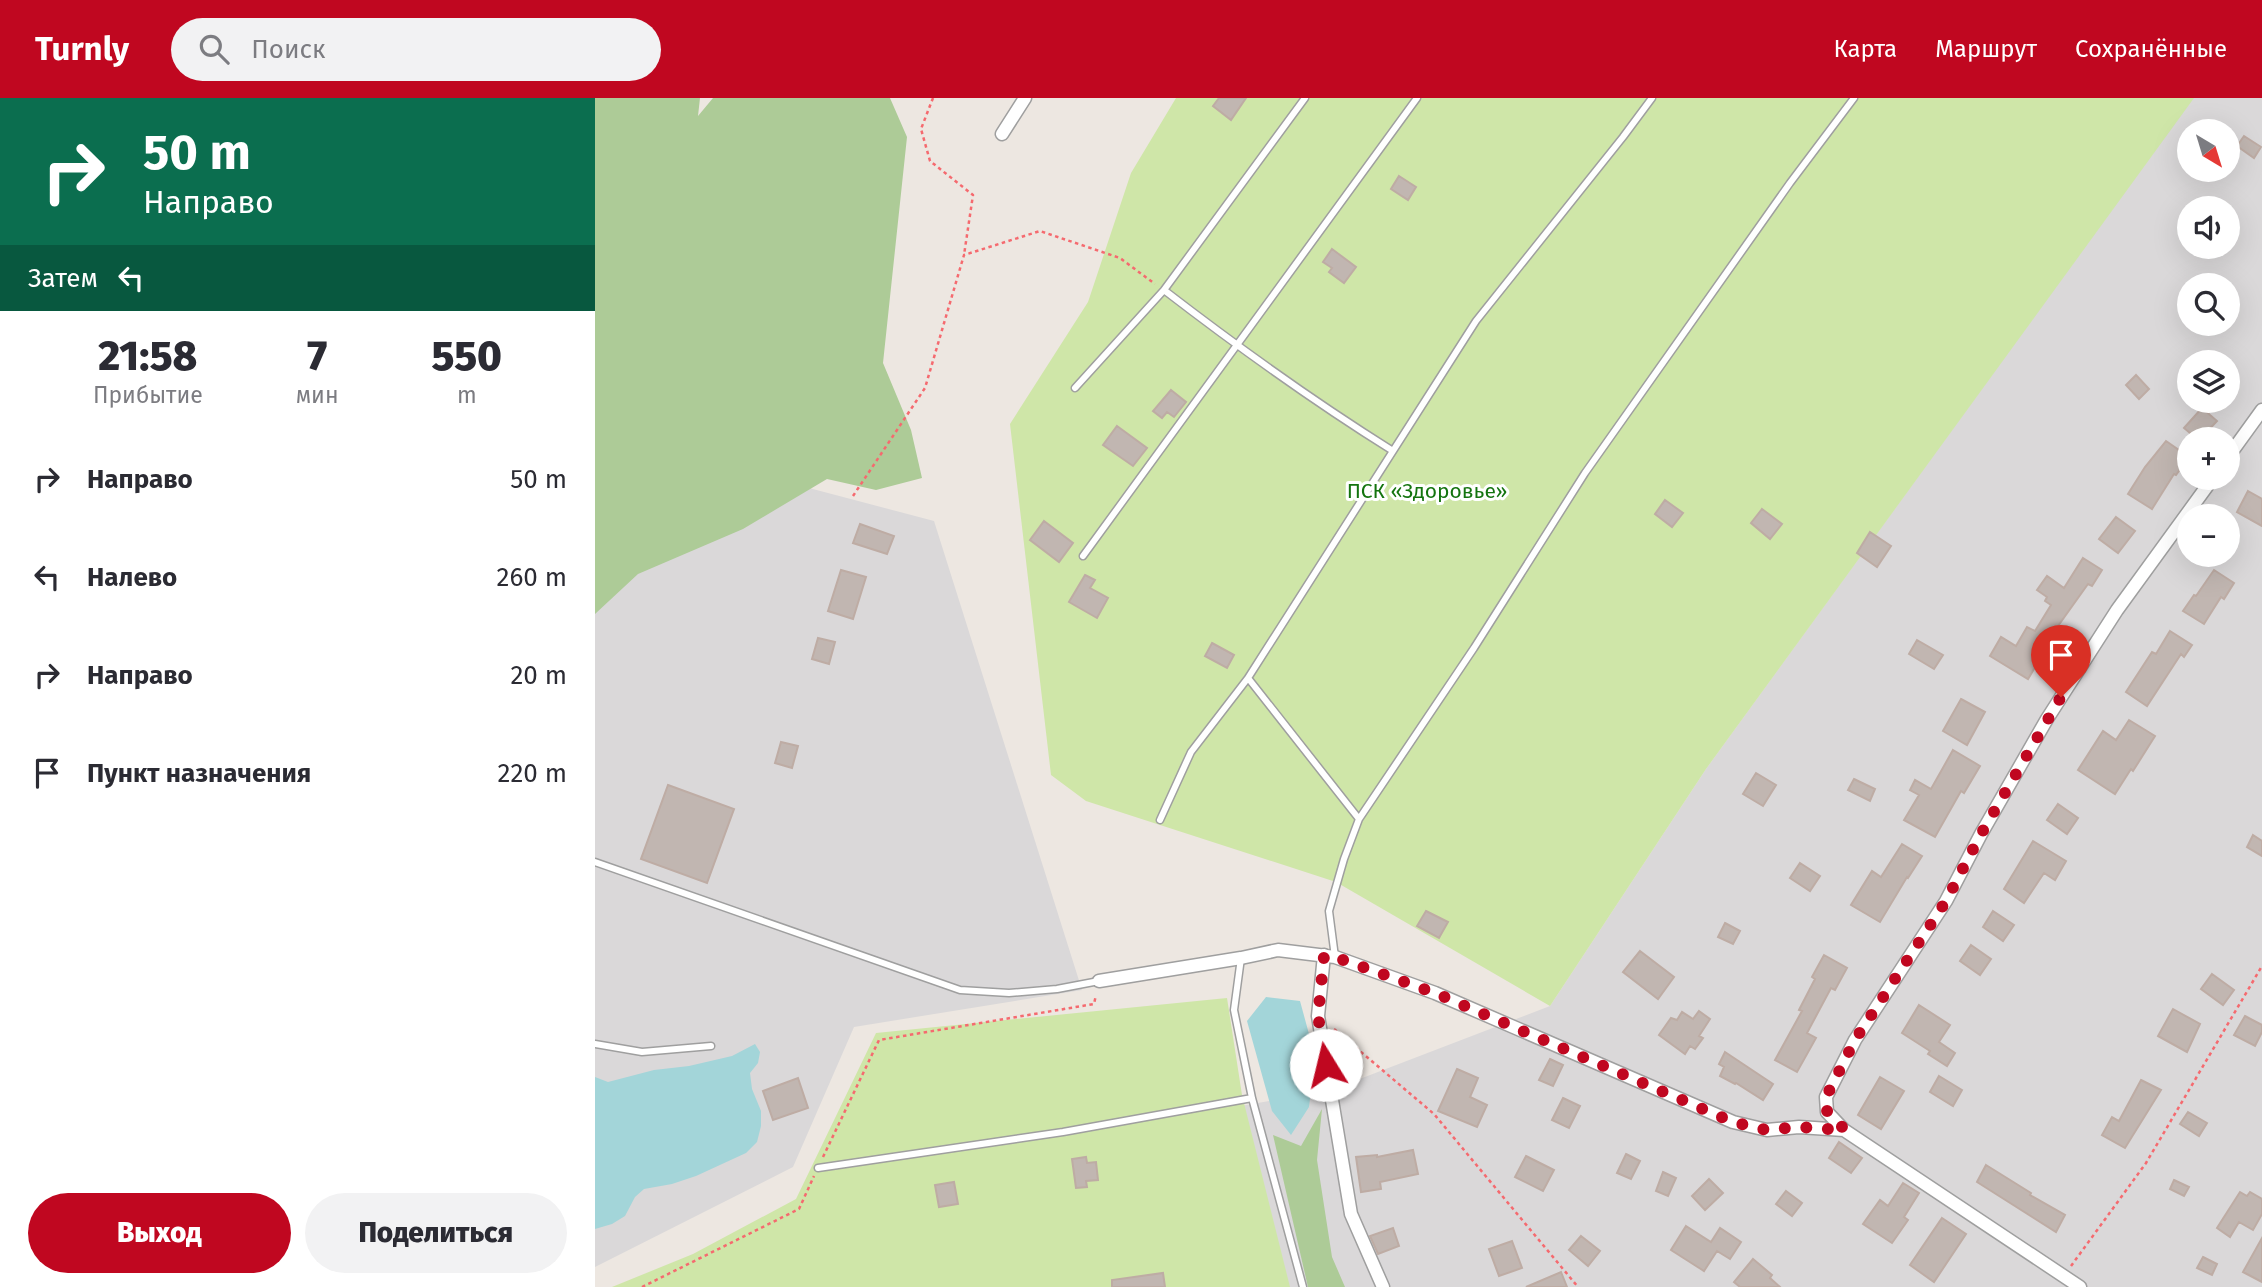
<!DOCTYPE html>
<html lang="ru">
<meta charset="utf-8">
<style>
body{margin:0;font-family:"Fira Sans",sans-serif;background:#f2f2f3;color:#2b2b33;height:100vh;display:flex;flex-direction:column;font-size:26px;white-space:nowrap}
*{box-sizing:border-box;margin:0}
p{font-size:23px;color:#7c7c81}
.icon{flex:none;width:38px;height:38px;fill:none;stroke:currentColor;stroke-width:2;stroke-linecap:round;stroke-linejoin:round}
.map{position:relative;flex:1;overflow:hidden}
.side{display:flex;flex-direction:column;background:#fff;width:595px}
.side>*{flex:none}
.top-card{background:#0b6e4f;color:#fff;overflow:hidden}
.needle{width:46px;rotate:142deg}
.controls{position:absolute;left:1582px;top:21px;display:grid;gap:14px}
.controls a{display:grid;place-items:center;width:63px;height:63px;border-radius:50%;background:#fff;box-shadow:0 7px 28px #0002;font-size:35px}
.pin{position:absolute;display:grid;place-items:center;width:60px;height:60px;color:#fff;margin:-72px -30px;border-radius:50% 50% 50% 0;rotate:-45deg;box-shadow:0 0 7px #0007}
.pin .icon{rotate:45deg}
.me{position:absolute;width:77px;margin:-38px;rotate:351deg;stroke-linejoin:round;filter:drop-shadow(0 0 5px #0008)}
.turn{display:flex;align-items:center;gap:24px;height:147px;padding:0 28px;font-size:32px}
.turn .icon{width:91px;height:91px;stroke-width:2.5}
.turn b{display:block;font-size:49px;line-height:60px}
.then{display:flex;align-items:center;height:66px;padding:0 28px;background:#0003;gap:14px;font-size:26px}
.eta{display:flex;justify-content:space-evenly;align-items:center;height:119px;text-align:center}
.eta b{font-size:42px;font-weight:800;line-height:49px}
.button{display:flex;gap:14px;margin-top:auto;padding:14px 28px}
.button a{flex:1;height:80px;border-radius:42px;background:#c00720;color:#fff;font-size:28px;font-weight:800;line-height:80px;text-align:center}
.button a+a{background:#f2f2f3;color:#2b2b33}
ul{padding:0;list-style:none}
li{display:flex;align-items:center;gap:21px;height:98px;padding:0 28px}
li div{flex:1}
li b{display:block;font-size:26px}
li em{font-style:normal}
header{display:flex;align-items:center;gap:42px;box-sizing:border-box;height:98px;padding:0 35px;background:#c00720;color:#fff}
header strong{font-size:33px}
nav{display:flex;gap:38px;margin-inline-start:auto;font-size:24px}
.search{width:490px;height:63px;background:#f2f2f3;display:flex;align-items:center;gap:18px;box-sizing:border-box;padding:0 24px;border-radius:38px;color:#7c7c81;font-size:26px}
main{display:flex;flex:1;min-height:0}
.map>svg:first-child{display:block}
.residential{fill:#dad8d9;fill-rule:evenodd}
.grass{fill:#cfe6a8}
.forest{fill:#adcb97}
.water{fill:#a3d5d9}
.building{fill:#c1b6b1;stroke:#beaca4;stroke-width:2}
.lines{fill:none;stroke-linecap:round;stroke-linejoin:round}
.lane-casing{stroke:#9f9f9f;stroke-width:9}
.street-casing{stroke:#9f9f9f;stroke-width:15}
.path{stroke:#f56a6f;stroke-width:2.5;stroke-dasharray:3.5 3.5;stroke-linecap:butt}
.lane{stroke:#fff;stroke-width:6}
.street{stroke:#fff;stroke-width:12}
.route{stroke:#c00720;stroke-width:12;stroke-dasharray:0 21.6}
.labels{text-anchor:middle;dominant-baseline:central;stroke-width:6;stroke-linejoin:round;paint-order:stroke}
.park-label{font-size:21px;fill:#14740f;stroke:#fff}
</style>
<header>
<strong>Turnly</strong>
<div class="search"><svg class="icon" aria-label="search" viewBox="0 0 24 24"><circle cx="10" cy="10" r="6"/><path d="M15 15l6 6"/></svg>Поиск</div>
<nav><a>Карта</a><a>Маршрут</a><a>Сохранённые</a></nav>
</header>
<main>
<section class="side">
<div class="top-card">
<div class="turn"><svg class="icon" aria-label="right" viewBox="0 0 24 24"><path d="M7 20v-9h11M14 6l5 5-5 5"/></svg><div><b>50 m</b>Направо</div></div>
<div class="then">Затем<svg class="icon" aria-label="left" viewBox="0 0 24 24"><path d="M17 20v-9H6M10 6l-5 5 5 5"/></svg></div>
</div>
<div class="eta">
<div><b>21:58</b><p>Прибытие</p></div>
<div><b>7</b><p>мин</p></div>
<div><b>550</b><p>m</p></div>
</div>
<ul>
<li><svg class="icon" aria-label="right" viewBox="0 0 24 24"><path d="M7 20v-9h11M14 6l5 5-5 5"/></svg><div><b>Направо</b></div><em>50 m</em></li>
<li><svg class="icon" aria-label="left" viewBox="0 0 24 24"><path d="M17 20v-9H6M10 6l-5 5 5 5"/></svg><div><b>Налево</b></div><em>260 m</em></li>
<li><svg class="icon" aria-label="right" viewBox="0 0 24 24"><path d="M7 20v-9h11M14 6l5 5-5 5"/></svg><div><b>Направо</b></div><em>20 m</em></li>
<li><svg class="icon" aria-label="arrive" viewBox="0 0 24 24"><path d="M6 21V4h12l-3 4 3 4H6"/></svg><div><b>Пункт назначения</b></div><em>220 m</em></li>
</ul>
<div class="button"><a>Выход</a><a>Поделиться</a></div>
</section>
<div class="map">
<svg width="1667" height="1189" viewBox="0 0 1667 1189">
<rect width="100%" height="100%" fill="#ede7e1"/>
<path class="residential" d="M1598 0H1667V1189H459L430 1046 736 992 955 908 1111 671ZM1594 33H1633V72H1594ZM1594 110H1633V149H1594ZM1594 187H1633V226H1594ZM1594 264H1633V303H1594ZM1594 341H1633V380H1594ZM1594 418H1633V457H1594Z
M0 343 214 390 339 423 487 892 259 929 198 1069 0 1169Z"/>
<path class="grass" d="M581 0H1599L1111 671 955 908 741 784 491 703 456 677 415 326 493 204 536 75Z
M632 900 647 997 695 1189H17L98 1156 201 1101 281 935Z"/>
<path class="forest" d="M0 0H105L103 18 118 0H295L312 39 288 265 316 332 327 380 281 392 232 381 148 431 43 476 0 516Z
M727 1011 722 1062 737 1159 750 1189H713L678 1037 706 1048Z"/>
<path class="water" d="M671 899 705 903 720 958 714 1009 696 1037 677 1013 652 923Z
M160 946 165 954 163 965 155 975 157 991 166 1013V1028L162 1044 151 1055 101 1078 77 1086 49 1091 40 1099 30 1118 17 1126 0 1131V979L13 984 59 972 94 968 137 958Z"/>
<path class="building" d="M624 0H651L636 22 618 8Z
M1649 38 1666 49 1659 60 1642 48Z
M804 78 821 89 813 102 796 91Z
M737 151 761 169 749 185 734 174 737 170 728 164Z
M1541 277 1554 291 1544 301 1531 287Z
M576 292 591 304 579 319 572 314 567 320 558 313Z
M1607 310 1622 323 1605 341H1602L1589 330Z
M522 328 552 350 538 368 508 347Z
M1571 343 1594 359 1581 377 1579 376 1557 411 1533 396 1550 369Z
M1653 393 1667 401V428L1642 414Z
M1070 402 1088 415 1077 429 1060 416Z
M1167 411 1187 426 1175 441 1156 425Z
M1521 419 1540 433 1523 455 1504 441Z
M449 423 478 445 464 464 435 442Z
M265 426 299 438 292 456 258 445Z
M1275 434 1296 448 1282 469 1262 455Z
M1488 460 1507 472 1497 488 1493 486 1463 528 1470 532 1460 550 1454 546 1433 581 1395 558 1406 539 1421 548 1432 529 1440 533 1456 507 1450 503 1452 499 1442 492 1452 478 1469 490Z
M246 472 271 479 258 521 233 513Z
M1619 472 1639 485 1629 501 1626 499 1609 526 1588 513 1599 497 1601 498Z
M490 477 500 482 495 490 513 500 502 520 474 504Z
M1575 533 1597 547 1589 559 1586 556 1552 608 1531 594 1557 554 1561 556Z
M223 540 240 544 234 566 217 561Z
M1322 542 1348 557 1339 571 1314 556Z
M617 545 639 557 632 570 610 558Z
M1366 601 1390 614 1372 647 1348 633Z
M1534 622 1560 638 1538 673 1536 671 1520 696 1483 672 1508 633 1521 642Z
M186 644 203 648 197 670 180 665Z
M1358 652 1385 668 1369 695 1366 693 1340 739 1309 722 1324 697 1315 692 1320 682 1336 691Z
M1161 675 1181 687 1168 708 1148 696Z
M1259 681 1280 691 1275 703 1253 692Z
M73 687 139 711 112 785 46 761Z
M1463 706 1483 720 1472 736 1452 722Z
M1658 737 1667 743V758L1652 749Z
M1438 743 1471 763 1460 782 1449 775 1429 805 1409 791Z
M1307 746 1327 758 1313 780 1312 779 1285 824 1256 807 1277 773 1286 779Z
M1205 765 1225 778 1215 793 1195 780Z
M831 813 853 824 844 840 822 828Z
M1398 813 1419 827 1408 843 1388 829Z
M1130 825 1145 833 1138 846 1123 839Z
M1376 847 1396 861 1385 877 1365 863Z
M1045 853 1079 879 1063 901 1028 874Z
M1229 857 1252 870 1240 892 1236 890 1212 935 1221 940 1202 974 1180 962 1207 913 1204 912 1220 881 1217 879Z
M1617 876 1639 892 1628 907 1606 891Z
M1324 907 1355 927 1344 944 1360 955 1352 968 1333 956 1335 953 1307 935Z
M1578 911 1605 926 1592 954 1563 938Z
M1104 913 1115 921 1104 938 1108 940 1100 951 1095 948 1090 956 1064 937 1076 920 1082 922 1087 914 1098 921Z
M1650 918 1667 927V934L1660 948 1639 937Z
M1130 954 1178 986 1168 1002 1141 985 1140 986 1125 978 1129 969 1124 966Z
M955 961 968 967 958 988 944 982Z
M862 971 883 980 875 999 892 1007 882 1029 843 1013Z
M1344 978 1367 992 1358 1008 1335 994Z
M1285 979 1309 993 1286 1031 1263 1017Z
M203 980 213 1010 178 1022 168 993Z
M1546 982 1566 992 1530 1050 1507 1037 1517 1019 1524 1023Z
M968 1000 985 1008 974 1030 957 1022Z
M1593 1014 1612 1025 1604 1038 1585 1026Z
M1244 1044 1267 1060 1256 1075 1234 1060Z
M818 1052 823 1076 785 1084 786 1091 766 1094 761 1059 782 1057V1059Z
M1031 1056 1045 1063 1036 1081 1022 1075Z
M931 1058 959 1072 948 1093 920 1079Z
M491 1059 492 1065 501 1064 503 1082 491 1083 492 1089 481 1090 477 1061Z
M1391 1067 1436 1095 1435 1097 1470 1117 1461 1134 1382 1084Z
M1068 1074 1081 1080 1073 1098 1061 1093Z
M1114 1081 1128 1095 1110 1112 1097 1098Z
M1579 1082 1594 1089 1589 1098 1575 1091Z
M359 1084 363 1106 344 1109 340 1087Z
M1308 1085 1324 1095 1309 1119 1313 1122 1297 1145 1268 1126 1285 1102 1293 1108Z
M1191 1093 1207 1105 1197 1118 1181 1106Z
M1645 1094 1652 1098 1655 1094 1667 1101V1116L1658 1132 1644 1124 1635 1139 1622 1130Z
M1347 1120 1371 1136 1339 1184 1315 1167Z
M1091 1128 1116 1144 1125 1130 1146 1144 1135 1161 1122 1153 1109 1173 1076 1152Z
M798 1130 804 1148 783 1156 775 1138Z
M986 1138 1005 1153 993 1168 974 1152Z
M1667 1140V1184L1648 1174Z
M917 1143 927 1170 904 1178 894 1151Z
M1608 1159 1622 1166 1617 1177 1602 1170Z
M1158 1161 1177 1177 1175 1180 1185 1189H1145L1139 1184Z
M966 1174 972 1189H931Z
M568 1175 570 1189H517V1182Z"/>
<g class="lines">
<g class="lane-casing">
<path id="lane" d="M569 192C643 249 718 303 798 353
M480 290 569 192 710 0
M488 458 822 0
M764 721 653 580 881 223 1028 39 1057 0
M565 722 596 654 653 580
M0 764 365 892 414 895 462 891 504 883
M740 859 734 813 749 761 764 721 879 550 990 375 1195 85 1259 0
M646 860 639 912 657 1000 708 1189
M0 946 47 954 116 948
M223 1070 468 1034 657 1000"/>
</g>
<g class="street-casing">
<path id="street" d="M407 36 430 0
M1633 359 1667 312
M729 857 723 918 756 1116 788 1189
M504 883 646 860 683 852 740 859 840 895 1138 1024 1172 1032 1204 1029 1249 1032 1485 1189
M1249 1032 1232 1014 1231 999 1260 942 1351 803 1386 736 1452 621 1522 512 1618 380"/>
</g>
<path class="path" d="M338 0 326 31 335 63 378 97 369 157
M258 398 330 290 369 157 445 133 525 160 560 186
M739 931 839 1016 983 1189
M228 1059 284 942 499 906 501 897
M1476 1168 1551 1065 1667 868
M47 1189 204 1111 219 1078"/>
<use href="#lane" class="lane"/>
<use href="#street" class="street"/>
</g>
<g class="lines">
<path class="route" d="M731 967 723 918 729 858 740 859 840 895 1138 1024 1172 1032 1204 1029 1250 1032 1232 1013 1231 999 1260 942 1351 803 1386 736 1466 599"/>
</g>
<g class="labels">
<g class="park-label">
<text x="832" y="393">ПСК «Здоровье»</text>
</g>
</g>
</svg>
<div class="controls">
<a><svg class="needle" viewBox="-14 -14 28 28"><path d="M0-13l5 13h-10z" fill="#e53935"/><path d="M0 13l5-13h-10z" fill="#7c7c81"/></svg></a>
<a><svg class="icon" aria-label="sound" viewBox="0 0 24 24"><path d="M4 9h4l5-4v14l-5-4H4zM17 9q2 3 0 6"/></svg></a>
<a><svg class="icon" aria-label="search" viewBox="0 0 24 24"><circle cx="10" cy="10" r="6"/><path d="M15 15l6 6"/></svg></a>
<a><svg class="icon" aria-label="layers" viewBox="0 0 24 24"><path d="M12 4l9 5-9 5-9-5zM3 14l9 5 9-5"/></svg></a>
<a>+</a>
<a>−</a>
</div>
<div class="pin" style="left:1466px;top:599px;background:#d93025"><svg class="icon" aria-label="arrive" viewBox="0 0 24 24"><path d="M6 21V4h12l-3 4 3 4H6"/></svg></div>
<svg class="me" style="left:731px;top:967px" viewBox="-20 -20 40 40"><circle r="19" fill="#fff"/><path d="M0-13L10 11 0 6-10 11z" fill="#c00720"/></svg>
</div>
</main>
